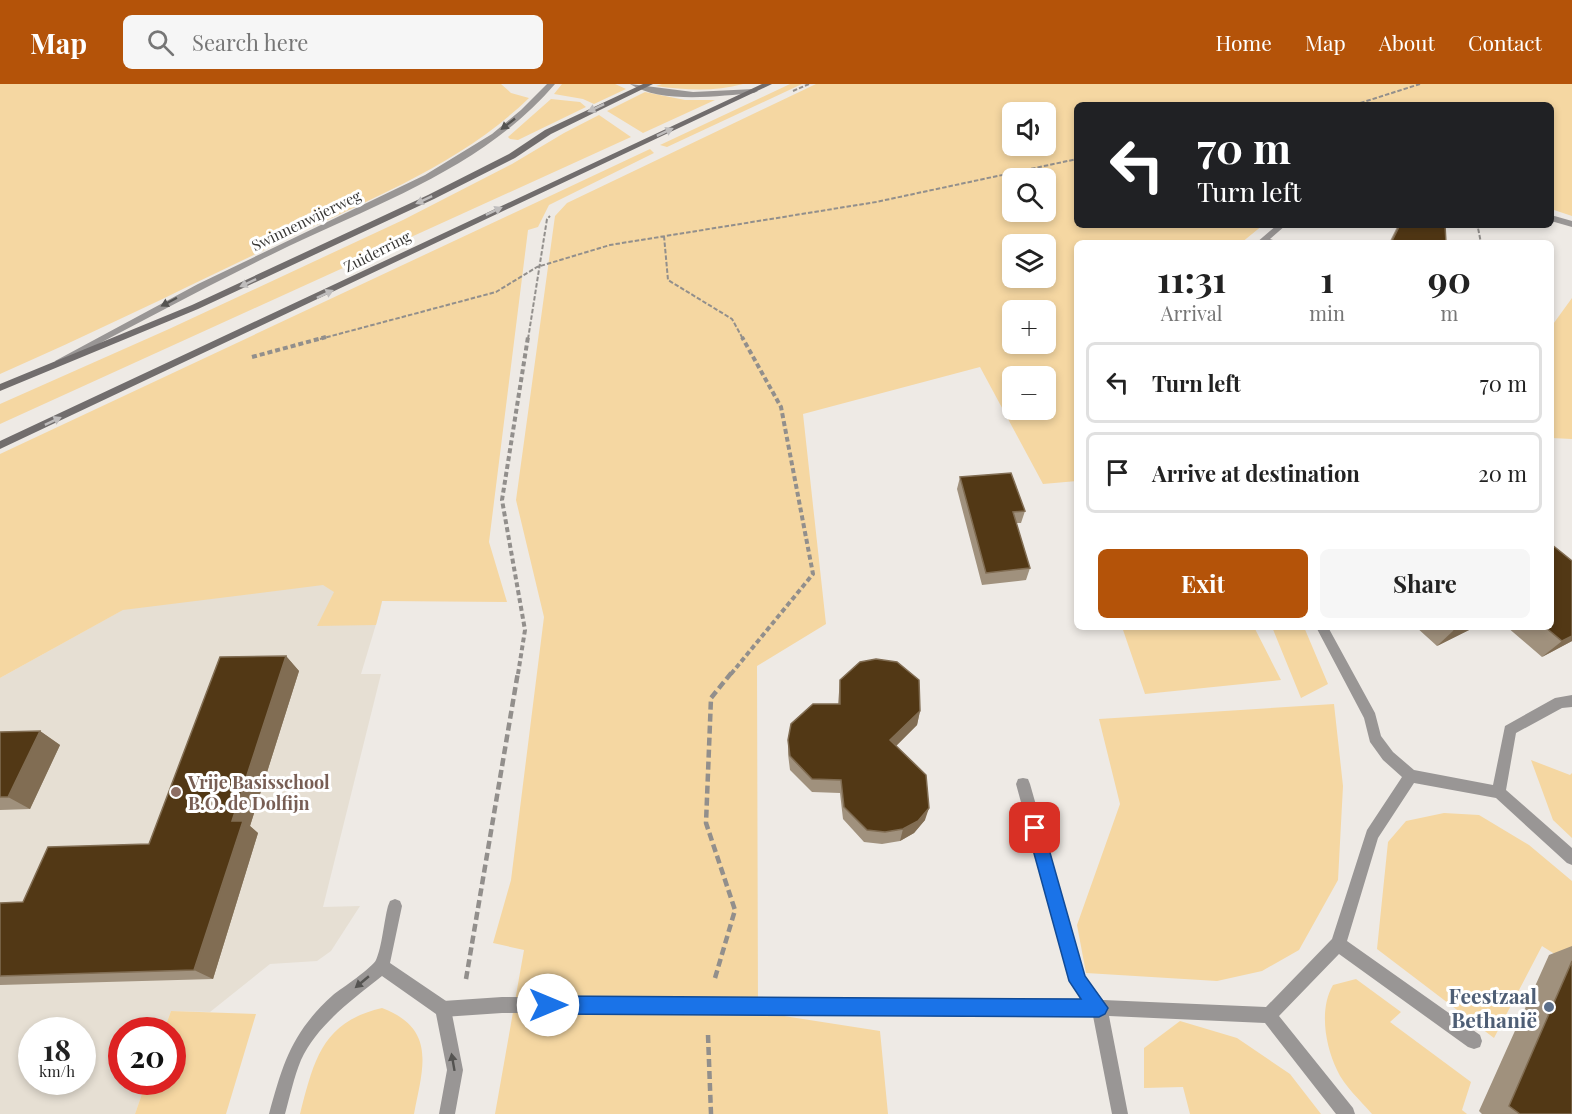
<!DOCTYPE html>
<meta charset="utf-8">
<style>
body{margin:0;font-family:"Playfair Display",serif;background:#f6f6f6;color:#222;height:100vh;display:flex;flex-direction:column;font-size:22px;white-space:nowrap}
*{box-sizing:border-box;margin:0}
p{font-size:20px;color:#767676}
.icon{flex:none;width:33px;height:33px;fill:none;stroke:currentColor;stroke-width:2;stroke-linecap:round;stroke-linejoin:round}
.map{position:relative;flex:1;overflow:hidden}
.details{position:absolute;left:1074px;top:156px;width:480px;height:390px;display:flex;flex-direction:column;background:#fff;border-radius:9px;box-shadow:0 3px 9px #0003}
.details>*{flex:none}
.guide{position:absolute;left:1074px;top:18px;width:480px;height:126px;border-radius:9px;box-shadow:0 3px 9px #0003;background:#202124;color:#fff;overflow:hidden}
.controls{position:absolute;left:1002px;top:18px;display:grid;gap:12px}
.controls a{display:grid;place-items:center;width:54px;height:54px;border-radius:9px;background:#fff;box-shadow:0 3px 9px #0003;font-size:30px}
.speed{position:absolute;left:18px;top:933px;display:flex;gap:12px;font-size:30px;font-weight:700;text-align:center}
.speed>*{display:grid;place-content:center;width:78px;height:78px;border-radius:50%;background:#fff;box-shadow:0 3px 9px #0003;line-height:1}
.speed small{font-size:15px;font-weight:400}
.speed .limit{border:9px solid #d22;background:#fff;color:#111}
.pin{position:absolute;display:grid;place-items:center;width:51px;height:51px;color:#fff;margin:-26px;border-radius:12px;box-shadow:0 3px 9px #0006}
.me{position:absolute;width:66px;margin:-33px;rotate:90deg;stroke-linejoin:round;filter:drop-shadow(0 0 4px #0008)}
.turn{display:flex;align-items:center;gap:21px;height:126px;padding:0 24px;font-size:27px}
.turn .icon{width:78px;height:78px;stroke-width:2.5}
.turn b{display:block;font-size:42px;line-height:51px}
.eta{display:flex;justify-content:space-evenly;align-items:center;height:102px;text-align:center}
.eta b{font-size:36px;font-weight:700;line-height:42px}
.cta{display:flex;gap:12px;margin-top:auto;padding:12px 24px}
.cta a{flex:1;height:69px;border-radius:9px;background:#b45309;color:#fff;font-size:24px;font-weight:700;line-height:69px;text-align:center}
.cta a+a{background:#f6f6f6;color:#222}
ul{padding:0;list-style:none}
li{display:flex;align-items:center;gap:18px;height:81px;margin:0 12px 9px;padding:0 12px;border:3px solid #e0e0e0;border-radius:9px}
li div{flex:1}
li b{display:block;font-size:22px}
li em{font-style:normal}
header{display:flex;align-items:center;gap:36px;box-sizing:border-box;height:84px;padding:0 30px;background:#b45309;color:#fff}
header strong{font-size:28px}
nav{display:flex;gap:33px;margin-inline-start:auto;font-size:21px}
.search{width:420px;height:54px;background:#f6f6f6;display:flex;align-items:center;gap:15px;box-sizing:border-box;padding:0 21px;border-radius:9px;color:#767676;font-size:22px}
.map>svg:first-child{display:block}
.built{fill:#e6dfd3;fill-rule:evenodd}
.green{fill:#f5d7a2;fill-rule:evenodd}
.lines{fill:none;stroke-linecap:round;stroke-linejoin:round}
.path-far2{stroke:#928f8c;stroke-width:2;stroke-dasharray:4.5 2;stroke-linecap:butt}
.path-far1{stroke:#928f8c;stroke-width:4;stroke-dasharray:5 3;stroke-linecap:butt}
.path{stroke:#928f8c;stroke-width:4.5;stroke-dasharray:8 4;stroke-linecap:butt}
.lane{fill:#999695;fill-rule:evenodd}
.street{fill:#999695;fill-rule:evenodd}
.secondary{fill:#716d6d;fill-rule:evenodd}
.wall{fill:#a0917d}
.shaded-wall{fill:#816d53}
.building{fill:#523815;stroke:#816d53;stroke-width:1.5}
.oneway{fill:#bfbdbd}
.oneway2{fill:#545351}
.route{fill:#1a73e8;stroke:#114b97;stroke-width:1.5}
.education-dot{fill:#8d6e63;stroke:#fff;stroke-width:2}
.service-dot{fill:#5c6f8a;stroke:#fff;stroke-width:2}
.labels{text-anchor:middle;dominant-baseline:central;stroke-width:6;stroke-linejoin:round;paint-order:stroke}
.far-street-label{font-size:15px;fill:#373634;stroke:#fff}
.education-label{font-size:18px;font-weight:bold;fill:#785e54;stroke:#fff;text-anchor:start}
.near-service-label{font-size:21px;font-weight:bold;fill:#4e5e75;stroke:#fff;text-anchor:end}
</style>
<header>
<strong>Map</strong>
<div class="search"><svg class="icon" aria-label="search" viewBox="0 0 24 24"><circle cx="10" cy="10" r="6"/><path d="M15 15l6 6"/></svg>Search here</div>
<nav><a>Home</a><a>Map</a><a>About</a><a>Contact</a></nav>
</header>
<div class="map">
<svg width="1572" height="1030" viewBox="0 0 1572 1030">
<rect width="100%" height="100%" fill="#eeeae5"/>
<path class="built" d="M415 364 380 527 361 590H381L323 823 360 822 331 867 317 877 270 880 210 928 171 927 164 946H122V998H146L135 1030H0V594ZM32 946H82V998H32Z"/>
<path class="green" d="M0 0H501L511 9 529 14C462 79 372 114 289 154 193 200 98 247 0 290Z
M562 0H615L626 5 594 20 583 15 554 10Z
M662 0H743C714 8 686 6 656 2Z
M790 0H802L667 63 660 61Z
M816 0H1572V132L1551 125V21H1077V141H1263L1241 159H1077V397L1043 400 980 283 803 330 826 540 757 582 758 928 880 947 888 1030H495L524 866 493 859 511 796 544 533 516 416 555 132 567 119ZM1012 28H1046V62H1012ZM1012 94H1046V128H1012ZM1012 160H1046V194H1012ZM1012 226H1046V260H1012ZM1012 292H1046V326H1012Z
M645 8 685 16H715L643 49 607 27Z
M551 15 580 18 586 23 518 56 510 55 508 53Z
M599 31 631 53 0 340V320L169 245 403 136 512 80 564 49Z
M650 65 654 69 549 121 538 143 528 146 489 458 507 518 382 517 376 541 317 542 334 508 323 501 123 526 0 594V370Z
M1572 214V355L1551 354V243Z
M1122 543H1254L1281 596 1145 610Z
M1272 543H1304L1328 600 1301 614Z
M1334 620 1343 702 1338 796 1299 866 1262 887 1217 897 1086 889 1077 841 1120 720 1099 635Z
M1531 676 1570 691 1572 689V754L1553 736Z
M1444 729 1479 731 1529 761 1572 797V881L1542 862 1494 954 1377 865 1388 758 1406 737Z
M1356 895 1401 928 1390 938 1471 998 1462 1026 1467 1030H1372C1361 1017 1344 1002 1337 986 1325 961 1319 925 1333 901Z
M382 924C437 945 423 983 414 1030H300C314 976 322 938 382 924Z
M171 927 256 930 226 1030H135L146 998H172V946H164Z
M1180 937 1237 954 1290 990 1321 1030H1190L1183 1003 1144 1004V964Z"/>
<g class="lines">
<path class="path-far2" d="M793 7 809 0
M1354 21 1420 0
M1473 141 1478 144 1481 159
M664 152 668 196 732 235 743 255
M320 255 496 208 537 183 610 161 876 118 1077 75
M528 255 547 135 550 132"/>
<path class="path-far1" d="M252 273 326 253
M518 590 525 546 502 416 528 253
M731 590 813 490 781 323 742 253"/>
<path class="path" d="M715 894 735 826 706 739 711 614 732 588
M466 895 518 588
M708 951 711 1030"/>
<path class="lane" d="M1551 131 1572 137V143L1551 137Z
M1277 141H1286L1270 155 1282 159H1256Z
M1316 543H1328L1375 629 1381 652 1393 668 1414 686 1493 701 1505 642 1555 614 1572 611V623L1562 624 1516 649 1506 706 1572 764V781L1567 779 1496 714 1414 699 1378 754 1347 857 1480 951 1482 957 1480 963 1474 965 1468 963 1339 870 1279 932 1353 1024 1355 1030H1336L1265 939 1109 932 1128 1030H1112L1093 932 502 929 443 933 437 931 435 925 437 919 443 917 502 913 1083 916 1070 897 1016 700 1018 695 1023 694 1028 695 1030 700 1085 893 1103 916 1266 923 1332 855 1367 746 1402 693 1383 676 1370 658 1364 634Z"/>
<path class="street" d="M547 0H555C486 81 382 118 289 162 213 199 138 239 63 279H57L55 277 198 200 425 91 492 50 521 26Z
M630 0 693 8 754 5 758 7 754 9C719 12 661 20 630 0Z
M395 815 400 817 402 822 390 879 449 919 451 925 463 986 455 1030H439L447 986 436 930 382 892C352 916 318 940 301 976 294 993 290 1012 285 1030H269C283 979 292 948 333 911 342 904 372 884 376 876 382 863 384 837 388 822L390 817Z"/>
<path class="secondary" d="M643 0H653L551 50 515 74 434 115 198 225 0 307V300L192 221 428 111 509 70 545 46Z
M762 0H772L0 365V357Z"/>
</g>
<path class="wall" d="M1398 141H1445L1446 159H1389Z
M960 393 1025 427 1021 439H1016L1030 484 1026 496 982 501 957 405Z
M1416 543H1475L1437 562Z
M1507 543H1551L1572 557 1542 573Z
M286 572 299 587 250 742 258 749 213 895 0 901V819L23 818 149 760Z
M840 596 920 627 917 641 896 662 925 736 914 749 900 757 882 760 864 758 843 735 840 709 812 708 790 686 788 670V656L838 620Z
M40 647 60 661 30 725 0 726V648Z
M1572 862V1030H1482L1479 1027 1549 871Z"/>
<path class="shaded-wall" d="M1461 543H1475L1437 562 1454 546Z
M1572 552V557L1542 573 1562 557Z
M286 572 299 587 250 742 258 749 213 895 194 886 232 737Z
M920 627 917 641 888 670 890 656Z
M40 647 60 661 30 725 8 713Z
M929 724 925 736 914 749 900 757 903 745Z"/>
<path class="building" d="M1400 141H1445L1446 159H1391Z
M1011 389 1025 427 1013 428 1030 484 986 489 960 393Z
M1551 460 1572 477V552L1562 557 1545 543H1551Z
M1450 543H1461L1454 546Z
M286 572 232 737H243L194 886 0 892V819L23 818 48 763 149 760 220 573Z
M876 575 897 578 919 596 920 627 890 656 926 691 929 724 918 737 903 745 885 748 867 746 844 723 841 696 812 695 790 672 788 656 791 640 813 620H840V596L860 578Z
M40 647 8 713H0V648Z
M1572 877V1030H1520L1509 1022Z"/>
<defs><path id="oneway-solid" d="M-6-.8H1V-3.2L6.5 0L1 3.2V.8H-6Z" transform="scale(1.5)"/></defs>
<g class="oneway">
<use href="#oneway-solid" transform="translate(596 24) rotate(155)"/>
<use href="#oneway-solid" transform="translate(665 48) rotate(-25)"/>
<use href="#oneway-solid" transform="translate(424 116) rotate(155)"/>
<use href="#oneway-solid" transform="translate(494 127) rotate(-25)"/>
<use href="#oneway-solid" transform="translate(248 199) rotate(155)"/>
<use href="#oneway-solid" transform="translate(325 210) rotate(-25)"/>
<use href="#oneway-solid" transform="translate(53 337) rotate(-25)"/>
</g>
<g class="oneway2">
<use href="#oneway-solid" transform="translate(508 40) rotate(142)"/>
<use href="#oneway-solid" transform="translate(169 218) rotate(152)"/>
<use href="#oneway-solid" transform="translate(362 898) rotate(140)"/>
<use href="#oneway-solid" transform="translate(453 978) rotate(-100)"/>
</g>
<path class="route" d="M1035 736 1041 738 1043 744 1085 892 1108 924 1105 930 1099 933 548 930 541 928 539 921 541 915 548 912 1081 915 1069 897 1027 744 1029 738Z"/>
<circle class="education-dot" cx="176" cy="708" r="6"/>
<circle class="service-dot" cx="1549" cy="923" r="6"/>
<g class="labels">
<g class="far-street-label">
<text transform="translate(306 136) rotate(-26)">Swinnenwijerweg</text>
<text transform="translate(377 167) rotate(-27)">Zuiderring</text>
</g>
<g class="education-label">
<text x="188" y="698">Vrije Basisschool<tspan x="188" dy="21">B.O. de Dolfijn</tspan></text>
</g>
<g class="near-service-label">
<text x="1537" y="911">Feestzaal<tspan x="1537" dy="24">Bethanië</tspan></text>
</g>
</g>
</svg>
<div class="controls">
<a><svg class="icon" aria-label="sound" viewBox="0 0 24 24"><path d="M4 9h4l5-4v14l-5-4H4zM17 9q2 3 0 6"/></svg></a>
<a><svg class="icon" aria-label="search" viewBox="0 0 24 24"><circle cx="10" cy="10" r="6"/><path d="M15 15l6 6"/></svg></a>
<a><svg class="icon" aria-label="layers" viewBox="0 0 24 24"><path d="M12 4l9 5-9 5-9-5zM3 14l9 5 9-5"/></svg></a>
<a>+</a>
<a>−</a>
</div>
<div class="speed"><div>18<small>km/h</small></div><div class="limit">20</div></div>
<div class="pin" style="left:1035px;top:744px;background:#d93025"><svg class="icon" aria-label="arrive" viewBox="0 0 24 24"><path d="M6 21V4h12l-3 4 3 4H6"/></svg></div>
<svg class="me" style="left:548px;top:921px" viewBox="-20 -20 40 40"><circle r="19" fill="#fff"/><path d="M0-13L10 11 0 6-10 11z" fill="#1a73e8"/></svg>
<div class="guide">
<div class="turn"><svg class="icon" aria-label="left" viewBox="0 0 24 24"><path d="M17 20v-9H6M10 6l-5 5 5 5"/></svg><div><b>70 m</b>Turn left</div></div>
</div>
<section class="details">
<div class="eta">
<div><b>11:31</b><p>Arrival</p></div>
<div><b>1</b><p>min</p></div>
<div><b>90</b><p>m</p></div>
</div>
<ul>
<li><svg class="icon" aria-label="left" viewBox="0 0 24 24"><path d="M17 20v-9H6M10 6l-5 5 5 5"/></svg><div><b>Turn left</b></div><em>70 m</em></li>
<li><svg class="icon" aria-label="arrive" viewBox="0 0 24 24"><path d="M6 21V4h12l-3 4 3 4H6"/></svg><div><b>Arrive at destination</b></div><em>20 m</em></li>
</ul>
<div class="cta"><a>Exit</a><a>Share</a></div>
</section>
</div>
